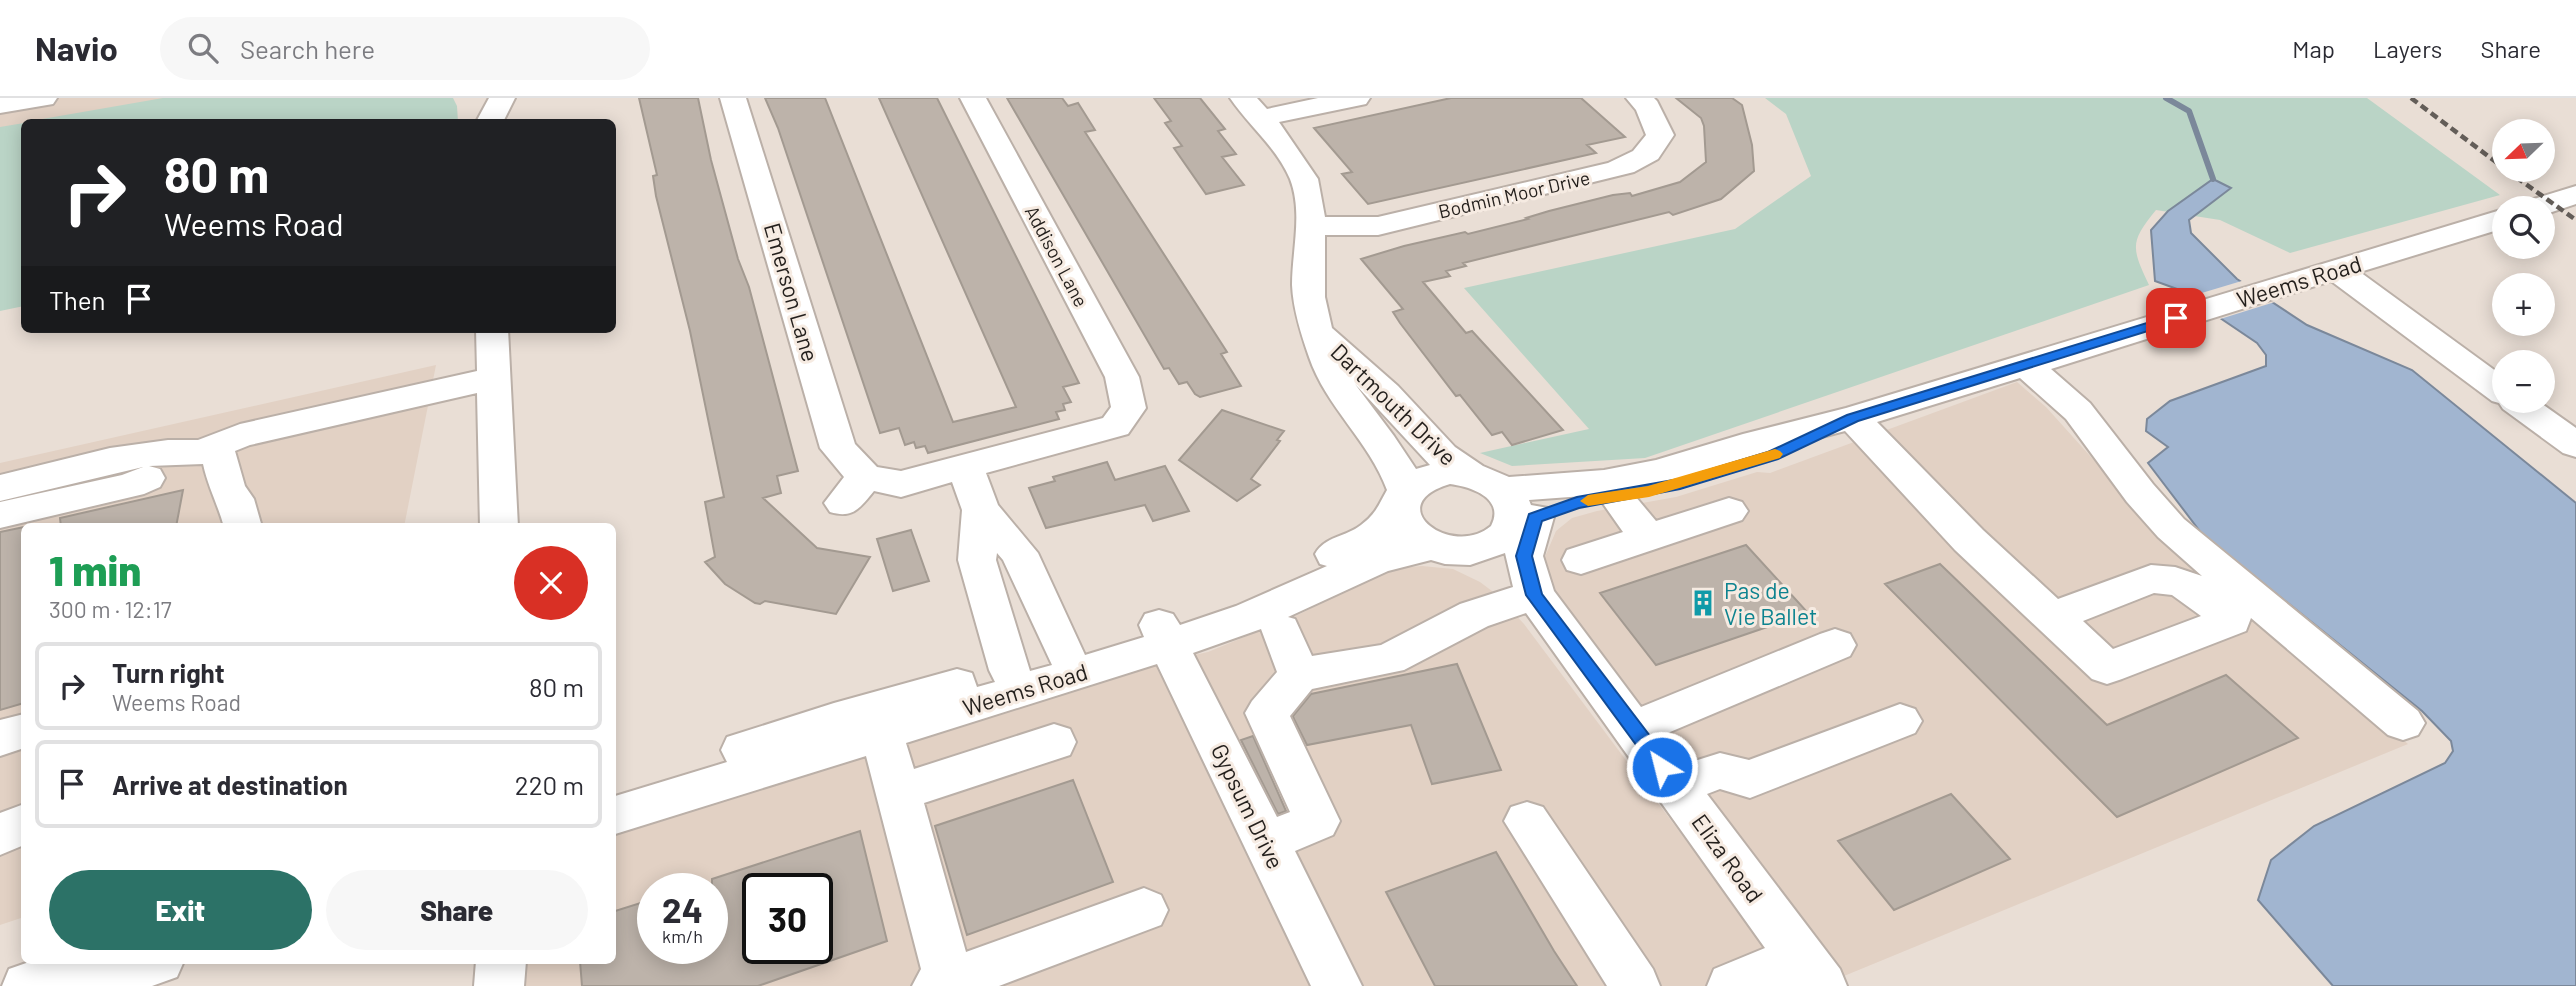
<!DOCTYPE html>
<meta charset="utf-8">
<style>
body{margin:0;font-family:Barlow,sans-serif;background:#f7f7f7;color:#2b2b33;height:100vh;display:flex;flex-direction:column;font-size:26px;white-space:nowrap}
*{box-sizing:border-box;margin:0}
p{font-size:23px;color:#7c7c81}
.icon{flex:none;width:38px;height:38px;fill:none;stroke:currentColor;stroke-width:2;stroke-linecap:round;stroke-linejoin:round}
.map{position:relative;flex:1;overflow:hidden}
.details{position:absolute;left:21px;top:425px;width:595px;height:441px;display:flex;flex-direction:column;background:#fff;border-radius:10px;box-shadow:0 4px 18px #0003}
.details>*{flex:none}
.banner{position:absolute;left:21px;top:21px;width:595px;height:214px;border-radius:10px;box-shadow:0 4px 18px #0003;background:#202124;color:#fff;overflow:hidden}
.needle{width:46px;rotate:247deg}
.tools{position:absolute;left:2492px;top:21px;display:grid;gap:14px}
.tools a{display:grid;place-items:center;width:63px;height:63px;border-radius:50%;background:#fff;box-shadow:0 4px 18px #0003;font-size:35px}
.speed{position:absolute;left:637px;top:775px;display:flex;gap:14px;font-size:35px;font-weight:700;text-align:center}
.speed>*{display:grid;place-content:center;width:91px;height:91px;border-radius:50%;background:#fff;box-shadow:0 4px 18px #0003;line-height:1}
.speed small{font-size:18px;font-weight:400}
.speed .limit{border:4px solid #111;border-radius:10px;background:#fff;color:#111}
.pin{position:absolute;display:grid;place-items:center;width:60px;height:60px;color:#fff;margin:-30px;border-radius:14px;box-shadow:0 4px 10px #0006}
.me{position:absolute;width:77px;margin:-38px;rotate:324deg;stroke-linejoin:round;filter:drop-shadow(0 0 5px #0008)}
.turn{display:flex;align-items:center;gap:24px;height:147px;padding:0 28px;font-size:32px}
.turn .icon{width:91px;height:91px;stroke-width:2.5}
.turn b{display:block;font-size:49px;line-height:60px}
.then{display:flex;align-items:center;height:66px;padding:0 28px;background:#0003;gap:14px;font-size:26px}
.round{display:grid;place-items:center;flex:none;width:74px;height:74px;border-radius:37px;background:#f7f7f7}
.overview{display:flex;align-items:center;justify-content:space-between;height:119px;padding:0 28px}
h1{font-size:42px;font-weight:800;line-height:52px;color:#1e9e55}
.action{display:flex;gap:14px;margin-top:auto;padding:14px 28px}
.action a{flex:1;height:80px;border-radius:42px;background:#2c7267;color:#fff;font-size:28px;font-weight:800;line-height:80px;text-align:center}
.action a+a{background:#f7f7f7;color:#2b2b33}
ul{padding:0;list-style:none}
li{display:flex;align-items:center;gap:21px;height:88px;margin:0 14px 10px;padding:0 14px;border:4px solid #e1e1e2;border-radius:10px}
li div{flex:1}
li b{display:block;font-size:26px}
li em{font-style:normal}
header{display:flex;align-items:center;gap:42px;box-sizing:border-box;height:98px;padding:0 35px;background:#fff;border-bottom:2px solid #e1e1e2}
header strong{font-size:33px}
nav{display:flex;gap:38px;margin-inline-start:auto;font-size:24px}
.search{width:490px;height:63px;background:#f7f7f7;display:flex;align-items:center;gap:18px;box-sizing:border-box;padding:0 24px;border-radius:38px;color:#7c7c81;font-size:26px}
.map>svg:first-child{display:block}
.built{fill:#e2d1c4;fill-rule:evenodd}
.green{fill:#bad4c6}
.water{fill:#a1b5d0;stroke:#7b889a;stroke-width:2}
.pier{fill:#e9ded5}
.lines{fill:none;stroke-linecap:round;stroke-linejoin:round}
.stream{stroke:#7b889a;stroke-width:6}
.building{fill:#bdb3aa;stroke:#a39a91;stroke-width:2;fill-rule:evenodd}
.minor-casing{stroke:#bbb0a8;stroke-width:4}
.minor{fill:#fff;fill-rule:evenodd}
.rail{stroke:#635d58;stroke-width:4.5;stroke-dasharray:8 4.5;stroke-linecap:butt}
.route{fill:#1a73e8;stroke:#114b97;stroke-width:2}
.slow{fill:#f59e0b}
.labels{text-anchor:middle;dominant-baseline:central;stroke-width:6;stroke-linejoin:round;paint-order:stroke}
.far-street-label{font-size:19px;fill:#231f1c;stroke:#f6ebe2}
.street-label{font-size:23px;fill:#231f1c;stroke:#f6ebe2}
.culture-label{font-size:23px;fill:#0d838f;stroke:#f6ebe2;text-anchor:start}
</style>
<header>
<strong>Navio</strong>
<div class="search"><svg class="icon" aria-label="search" viewBox="0 0 24 24"><circle cx="10" cy="10" r="6"/><path d="M15 15l6 6"/></svg>Search here</div>
<nav><a>Map</a><a>Layers</a><a>Share</a></nav>
</header>
<div class="map">
<svg width="2576" height="888" viewBox="0 0 2576 888">
<rect width="100%" height="100%" fill="#e9ded5"/>
<path class="built" d="M0 0H223L79 24H24V34L0 38Z
M436 267 404 429H24V819L0 827V365Z
M2017 284 2046 309 2163 439 2408 646 1844 878 1565 519 1544 469V461L1556 433 1572 420 1597 413 1676 399 1757 374 1770 375Z
M1422 468 1453 471 1480 484 1496 496 1524 526 1795 888H522L524 863H612L613 720 1121 573 1208 554 1300 516 1380 475 1398 470ZM653 791H712V850H653ZM758 791H817V850H758Z"/>
<path class="green" d="M163 0H453L457 8 458 24H25Z
M1765 0H2367L2500 97 2290 155 2220 122 2156 112C2130 144 2131 149 2149 187L1645 360 1512 368 1480 355 1589 331 1464 190 1735 131 1811 78 1786 16Z
M24 25V208L0 213V29Z"/>
<path class="water" d="M2213 81 2231 90 2189 122 2191 135 2237 181 2307 227 2412 272 2576 405V888H2333L2258 802 2271 762 2314 728 2445 665 2453 653 2451 643 2422 613 2202 436 2148 365 2168 349 2146 333 2147 321 2170 303 2266 268V257L2257 245 2177 191 2155 183 2151 132 2168 113Z"/>
<path class="pier" d="M2245 182 2278 203 2217 222 2185 200Z"/>
<g class="lines">
<path class="stream" d="M2166 0 2189 13 2213 81"/>
</g>
<path class="building" d="M639 0H698L711 62 738 161 749 189 798 373 777 378 781 395 763 400 817 450 870 459 836 516 765 503 760 506 755 505 725 486 705 464 715 459 705 404 724 399 690 233 656 98 653 78 657 77Z
M765 0H825L953 324 1016 309 879 0H937L1079 285 1063 289 1071 304 1063 306 1065 312 1056 314 1059 321 928 355 925 348 916 350 914 344 905 347 899 330 880 335 778 30Z
M1007 0H1062L1068 8 1078 5 1095 32 1085 34 1227 254 1221 256 1241 288 1200 299 1195 296 1187 284 1179 286 1169 270 1164 271Z
M1154 0H1200L1225 31 1218 33 1236 56 1222 59 1244 87 1206 96 1174 50 1182 48 1165 25 1171 23Z
M1451 0H1581L1625 39 1587 47 1596 55 1368 106 1342 76 1352 74 1314 30Z
M1676 0H1732L1742 7 1752 47 1754 73 1721 101 1673 117 1669 114 1463 165 1466 168 1446 173 1450 178 1423 184 1466 235 1472 233 1563 332 1512 347 1502 334 1492 337 1460 297 1456 298 1400 225 1393 214 1403 211 1361 161 1404 148 1465 134 1468 136 1528 121 1526 120 1549 113 1613 97 1630 95 1632 98 1680 84 1706 64 1704 28 1701 20Z
M1222 312 1284 333 1277 342 1280 343 1251 381 1260 387 1237 403 1179 362Z
M1107 364 1115 382 1165 368 1189 413 1153 423 1145 407 1046 430 1029 390 1055 383 1053 379Z
M183 392 176 429H61L60 420Z
M24 429V605L0 612V434Z
M911 432 929 483 893 493 877 441Z
M1746 447 1808 515 1656 567 1600 495Z
M1940 466 2107 627 2226 577 2298 640 2117 719 1885 486Z
M1457 566 1501 672 1432 686 1411 627 1307 647 1294 621 1293 618 1311 596Z
M1253 638 1286 713 1278 716 1241 642Z
M1073 682 1113 784 967 837 935 728Z
M1951 696 2010 761 1894 812 1838 743Z
M860 733 887 843 758 888H582L580 863H612V814L653 801V850H712V781ZM758 791H817V850H758Z
M1496 754 1554 853 1577 888H1435L1386 794Z"/>
<g class="lines">
<g class="minor-casing">
<path id="minor" d="M0 0H57L53 6 0 15Z
M489 0H515L503 24H476Z
M720 0H746L855 346 877 369 901 373 1103 320 1111 309 1105 279 960 0H986L1139 279 1146 310 1128 336 986 375 998 407 1038 455 1085 557 1144 539 1139 527 1145 516 1159 512 1173 516 1180 527 1236 508 1327 468 1320 466 1315 456C1325 438 1346 439 1361 427 1376 416 1379 406 1387 392 1369 343 1326 309 1309 259 1301 236 1293 211 1292 187 1292 152 1303 115 1290 81 1277 50 1249 28 1230 0H1257L1267 11 1318 0H1370L1366 6 1279 24 1318 81 1325 119H1378L1608 65 1633 53 1646 37 1636 12 1626 0H1654L1657 3 1674 37 1658 61 1634 74 1378 137H1325V199L1332 230 1398 288 1455 349 1483 368 1509 379 1604 372 1656 362 1743 336 1846 310 2504 111V130L2360 174 2504 279V303H2538L2576 330V359L2563 355 2503 311 2499 305 2492 303 2331 183 2051 271 2090 305 2153 386 2184 421 2418 613 2425 625 2418 637 2403 642 2388 637 2251 520 2246 533 2122 581 2107 586 2092 581 1955 452 1845 333 1764 354 1659 386 1630 392 1656 423 1729 400 1742 404 1748 413 1742 422 1581 476 1567 472 1562 462 1567 452 1623 434 1597 397 1529 402 1531 407 1548 410 1554 419 1543 458 1554 493 1641 609 1820 536 1835 531 1850 536 1856 547 1850 558 1663 637 1685 666 1720 655 1749 662 1900 606 1915 611 1922 623 1915 635 1750 700 1720 691 1707 696 1840 871 1847 888H1707L1714 871 1765 850 1526 515 1488 528 1404 572 1312 591 1290 618 1340 723 1333 737 1295 753 1362 888H1311L1157 566 906 645 914 671 1054 626 1070 631 1076 644 1070 657 924 705 966 854 1144 790 1161 797 1168 812 1161 827 999 888H912L921 871 866 658 612 737V699L727 664 721 652 727 639 834 605 957 571 972 575 977 589 995 584 989 572 958 462 962 412 952 384 901 399 874 393C860 410 853 421 830 414L824 405 844 379 820 350ZM2020 280 2066 321 2127 404 2158 439 2202 478 2175 469 2151 467 2058 501 1983 432 1877 324ZM1355 286 1430 367 1416 371 1394 338ZM1450 386C1473 389 1505 401 1491 428 1452 461 1379 407 1450 386ZM997 455 1003 462 1052 567 1030 573 996 462ZM1505 455 1513 489 1460 506 1381 547 1312 558 1295 521 1288 519 1388 473 1431 462 1445 466 1470 467ZM2154 495 2172 497 2201 518 2113 551 2083 523ZM1261 531 1277 574 1252 603 1245 615 1290 714 1277 719 1193 555Z
M2576 88V106L2543 117V110H2519L2524 104Z
M476 231H508L518 429H480L477 295 250 347 235 353 245 388 254 401 262 429H224C218 407 208 389 203 366L149 368 160 371 165 380 160 389 144 396 0 430V404L122 377 143 369 0 403V377L110 350 168 342H198L240 326 477 273Z
M24 616V650L0 658V622Z
M1527 704 1543 709 1653 871 1660 888H1607L1504 723 1511 709Z
M24 706V747L0 757V715Z
M32 863H184L177 879 152 888H2L9 871Z
M476 863H526L524 888H474Z"/>
</g>
<use href="#minor" class="minor"/>
<path class="rail" d="M2411 0 2504 70
M2506 72 2576 122"/>
</g>
<path class="route" d="M2176 216 2180 218V223L1858 323 1778 361 1680 391 1579 410 1542 423 1532 458 1542 496 1669 663 1671 669 1669 674 1662 676 1656 674 1526 497 1516 458 1529 416 1577 399 1679 381 1768 354 1847 317Z"/>
<path class="slow" d="M1775 351 1780 353 1783 356 1780 360 1649 399 1588 408 1580 403 1588 397 1648 388Z"/>
<defs>
<g id="building-bare" transform="scale(2.1)"><path d="M-4-6H4V6H1V3H-1V6H-4ZM-2.5-4.3h1.7v1.8h-1.7ZM.8-4.3h1.7v1.8H.8ZM-2.5-1h1.7V.8h-1.7ZM.8-1h1.7V.8H.8Z" fill="#0f9aa8" stroke="#f6ebe2" stroke-width="2.5" paint-order="stroke"/></g>
</defs>
<g fill-rule="evenodd">
<use href="#building-bare" x="1703" y="505"/>
</g>
<g class="labels">
<g class="far-street-label">
<text transform="translate(1514 96) rotate(-13)">Bodmin Moor Drive</text>
<text transform="translate(1057 158) rotate(62)">Addison Lane</text>
</g>
<g class="street-label">
<text transform="translate(2299 183) rotate(-17)">Weems Road</text>
<text transform="translate(792 194) rotate(74)">Emerson Lane</text>
<text transform="translate(1394 306) rotate(44)">Dartmouth Drive</text>
<text transform="translate(1025 591) rotate(-17)">Weems Road</text>
<text transform="translate(1248 708) rotate(64)">Gypsum Drive</text>
<text transform="translate(1728 760) rotate(54)">Eliza Road</text>
</g>
<g class="culture-label">
<text x="1724" y="492">Pas de<tspan x="1724" dy="26">Vie Ballet</tspan></text>
</g>
</g>
</svg>
<div class="tools">
<a><svg class="needle" viewBox="-14 -14 28 28"><path d="M0-13l5 13h-10z" fill="#e53935"/><path d="M0 13l5-13h-10z" fill="#7c7c81"/></svg></a>
<a><svg class="icon" aria-label="search" viewBox="0 0 24 24"><circle cx="10" cy="10" r="6"/><path d="M15 15l6 6"/></svg></a>
<a>+</a>
<a>−</a>
</div>
<div class="speed"><div>24<small>km/h</small></div><div class="limit">30</div></div>
<div class="pin" style="left:2176px;top:220px;background:#d93025"><svg class="icon" aria-label="arrive" viewBox="0 0 24 24"><path d="M6 21V4h12l-3 4 3 4H6"/></svg></div>
<svg class="me" style="left:1662px;top:669px" viewBox="-20 -20 40 40"><circle r="17" fill="#1a73e8" stroke="#fff" stroke-width="3"/><path d="M0-11L8 9 0 5-8 9z" fill="#fff"/></svg>
<div class="banner">
<div class="turn"><svg class="icon" aria-label="right" viewBox="0 0 24 24"><path d="M7 20v-9h11M14 6l5 5-5 5"/></svg><div><b>80 m</b>Weems Road</div></div>
<div class="then">Then<svg class="icon" aria-label="arrive" viewBox="0 0 24 24"><path d="M6 21V4h12l-3 4 3 4H6"/></svg></div>
</div>
<section class="details">
<div class="overview"><div><h1>1 min</h1><p>300 m · 12:17</p></div><a class="round" style="background:#d93025;color:#fff"><svg class="icon" aria-label="close" viewBox="0 0 24 24"><path d="M6 6l12 12M18 6L6 18"/></svg></a></div>
<ul>
<li><svg class="icon" aria-label="right" viewBox="0 0 24 24"><path d="M7 20v-9h11M14 6l5 5-5 5"/></svg><div><b>Turn right</b><p>Weems Road</p></div><em>80 m</em></li>
<li><svg class="icon" aria-label="arrive" viewBox="0 0 24 24"><path d="M6 21V4h12l-3 4 3 4H6"/></svg><div><b>Arrive at destination</b></div><em>220 m</em></li>
</ul>
<div class="action"><a>Exit</a><a>Share</a></div>
</section>
</div>
